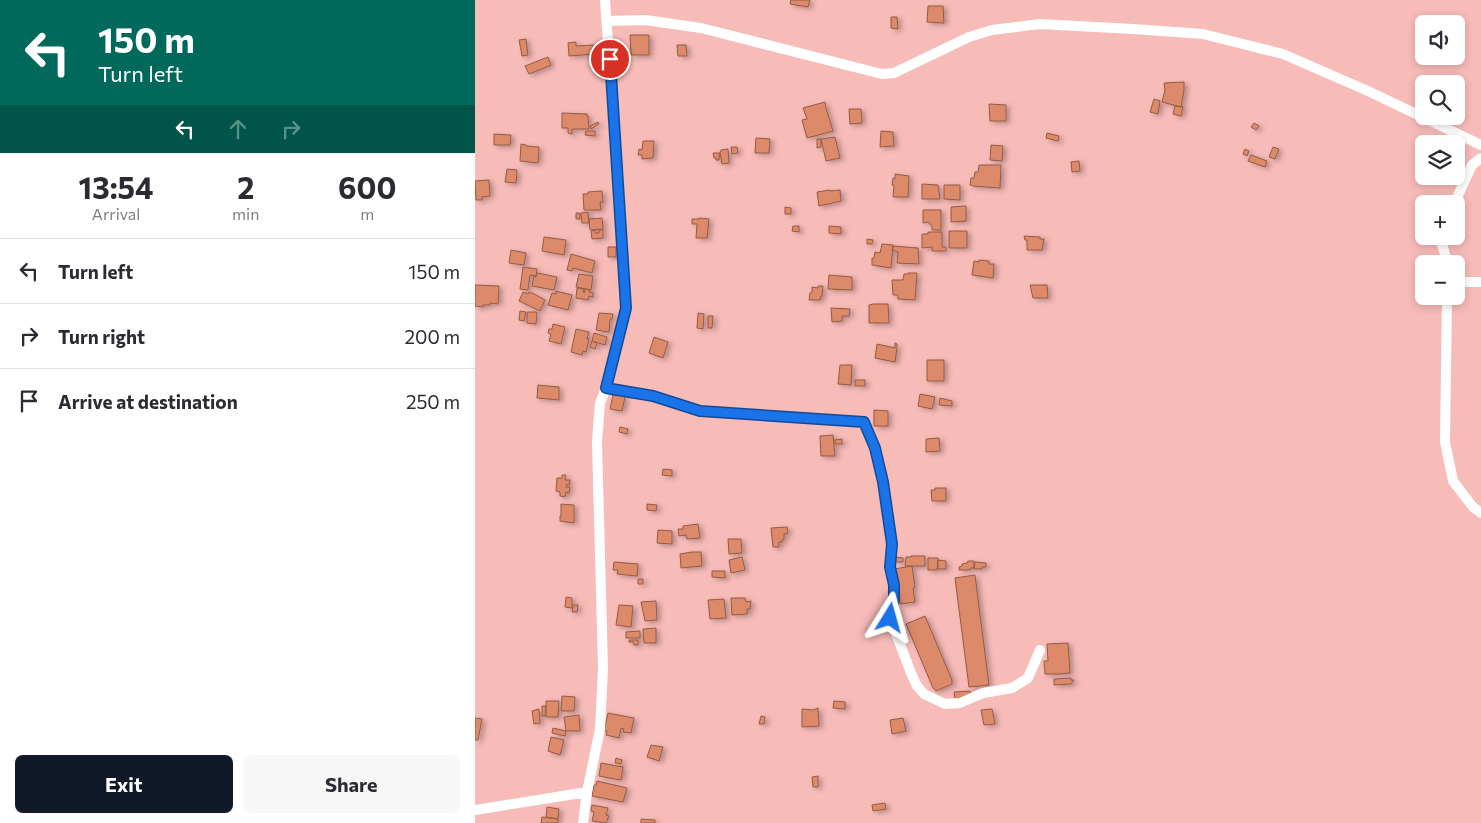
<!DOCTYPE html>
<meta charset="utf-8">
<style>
body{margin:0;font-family:Commissioner,sans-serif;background:#f7f7f7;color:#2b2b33;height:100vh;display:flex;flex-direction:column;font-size:19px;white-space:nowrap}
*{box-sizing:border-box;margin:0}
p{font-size:16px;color:#7c7c81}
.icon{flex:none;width:28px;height:28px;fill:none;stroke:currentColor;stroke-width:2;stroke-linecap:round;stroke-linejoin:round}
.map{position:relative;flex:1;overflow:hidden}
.details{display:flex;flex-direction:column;background:#fff;width:475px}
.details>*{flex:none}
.top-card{background:#00695c;color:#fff;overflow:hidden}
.tools{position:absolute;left:940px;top:15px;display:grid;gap:10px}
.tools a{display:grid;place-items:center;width:50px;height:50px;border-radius:8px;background:#fff;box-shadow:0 2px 8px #0003;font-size:25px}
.pin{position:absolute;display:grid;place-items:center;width:42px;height:42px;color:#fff;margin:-21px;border:2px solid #fff;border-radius:50%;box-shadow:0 1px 5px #0007}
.me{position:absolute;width:55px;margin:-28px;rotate:8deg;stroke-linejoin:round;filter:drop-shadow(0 0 4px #0008)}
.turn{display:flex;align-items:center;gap:18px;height:105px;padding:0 15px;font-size:22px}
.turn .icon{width:65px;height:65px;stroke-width:2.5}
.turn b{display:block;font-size:35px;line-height:42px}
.lanes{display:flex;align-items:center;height:48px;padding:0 15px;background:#0003;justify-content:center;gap:25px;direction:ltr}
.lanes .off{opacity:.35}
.eta{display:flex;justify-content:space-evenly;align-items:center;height:85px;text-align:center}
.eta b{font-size:30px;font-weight:700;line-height:35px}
.cta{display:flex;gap:10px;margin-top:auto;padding:10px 15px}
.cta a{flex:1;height:58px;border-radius:8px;background:#111827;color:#fff;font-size:20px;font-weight:700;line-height:58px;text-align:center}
.cta a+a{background:#f7f7f7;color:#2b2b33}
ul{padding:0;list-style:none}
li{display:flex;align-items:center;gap:15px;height:65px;padding:0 15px;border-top:1px solid #e1e1e2}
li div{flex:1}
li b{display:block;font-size:19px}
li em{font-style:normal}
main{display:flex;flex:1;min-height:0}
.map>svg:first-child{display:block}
.building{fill:#dc8a69;stroke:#955a42;filter:url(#shadow)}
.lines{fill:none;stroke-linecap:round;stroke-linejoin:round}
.minor{stroke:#fff;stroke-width:10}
.route-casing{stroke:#114b97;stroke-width:12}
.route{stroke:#1a73e8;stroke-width:9}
</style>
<main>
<section class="details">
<div class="top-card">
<div class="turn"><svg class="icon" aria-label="left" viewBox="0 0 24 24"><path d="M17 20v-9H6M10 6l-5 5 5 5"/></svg><div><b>150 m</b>Turn left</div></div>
<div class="lanes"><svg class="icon" aria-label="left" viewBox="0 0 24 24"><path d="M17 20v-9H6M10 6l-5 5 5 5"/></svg><svg class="icon off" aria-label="ahead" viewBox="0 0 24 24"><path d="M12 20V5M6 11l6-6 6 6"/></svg><svg class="icon off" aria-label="right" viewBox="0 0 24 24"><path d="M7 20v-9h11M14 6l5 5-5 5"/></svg></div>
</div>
<div class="eta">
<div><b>13:54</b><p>Arrival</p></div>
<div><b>2</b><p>min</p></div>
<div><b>600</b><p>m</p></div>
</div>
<ul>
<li><svg class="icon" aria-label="left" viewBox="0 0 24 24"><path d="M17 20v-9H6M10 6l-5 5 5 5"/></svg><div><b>Turn left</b></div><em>150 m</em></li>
<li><svg class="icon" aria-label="right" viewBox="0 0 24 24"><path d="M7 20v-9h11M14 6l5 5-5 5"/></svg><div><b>Turn right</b></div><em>200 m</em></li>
<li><svg class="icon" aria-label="arrive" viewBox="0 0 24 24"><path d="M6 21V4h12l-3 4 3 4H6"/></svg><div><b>Arrive at destination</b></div><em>250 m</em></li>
</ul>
<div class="cta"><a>Exit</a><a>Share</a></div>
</section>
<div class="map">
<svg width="1006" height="823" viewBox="0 0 1006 823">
<defs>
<filter id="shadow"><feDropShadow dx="3.5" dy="2" stdDeviation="2.5" flood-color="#0004"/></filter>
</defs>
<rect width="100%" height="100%" fill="#f7bbb8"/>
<path class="building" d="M316 0H335L333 7 315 4Z
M453 6H468L469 23 452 22Z
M416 17H422L423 29 416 28Z
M155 35H174V55H156Z
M51 39 53 55 47 56 44 40Z
M101 42V46L118 45 119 54 94 56 93 43Z
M202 45H211L212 56H203Z
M73 57 76 65 54 74 50 66Z
M709 82V90L706 107 687 102 690 90 689 83Z
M679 99 685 101 683 114 675 112Z
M350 102 351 108 358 131 332 138 327 120 332 119 328 108Z
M514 104 531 105V121H515Z
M700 106 708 107 706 116 698 114Z
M374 109H386L387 123 375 124Z
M87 113 112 114V116H113L114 129H97V134L93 133V128H87Z
M123 122 124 124 116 129 115 126Z
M779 123 784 126 781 130 776 127Z
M111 131H120V136L110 135Z
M406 131 418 132 419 146 405 147Z
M572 133 584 136 583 141 571 138Z
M19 134 36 135 35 145H19Z
M360 137 365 158 351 161 346 139Z
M281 138 295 139 294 153H280Z
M342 139H346V147L342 148Z
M168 141H179L178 158 167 159V155H163L164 149 167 150Z
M46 144 51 145V146L64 147 63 163 45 161Z
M516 145 528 146 527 161 515 160Z
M256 147H262L263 153 257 154Z
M798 147 804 149 800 159 794 157Z
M253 149 254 163 247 164 245 152 246 150Z
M770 149 774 151 772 156 768 154Z
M238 153H245L244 160H241V158H239Z
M776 155 792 161 790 167 773 161Z
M604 161 605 171 597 172 596 162Z
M504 165H526L525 188 498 186 495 185 496 178H499L500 172H503Z
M32 169 42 170 41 183 30 182Z
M420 174 434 176 433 197H418L419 185H417L418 178 420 179Z
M14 180 15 196 7 197V200H1L0 181Z
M447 184 463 185 465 199H447Z
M469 185H485V200L469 199Z
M355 190V191L365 190 366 201 344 206 342 192Z
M127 191 128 202H125L126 210H109L108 194H113V192Z
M491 206V221L476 222V207Z
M310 207 316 208V214H310Z
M448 210H466V230H457V226L453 222 448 223Z
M113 212 114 223H107L106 213Z
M101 213H105V219H101Z
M127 218 128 229 115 230 114 219Z
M224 218 234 219 232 238H221L222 224H217V219H224Z
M318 226H324V232L317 231Z
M354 226 366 227V234L354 233Z
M120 230V233H124V230H128V238L117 239 116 231Z
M474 231H492V248H474Z
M453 232H467V247H471V251H457V247L447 248V234H453Z
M549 236 565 237V239H569L567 250H552V240H550Z
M69 237 91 240 89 255 67 251Z
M392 239 398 240 397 244H392Z
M407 244 418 245 416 268 397 265V258H399L400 252 405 253Z
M418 246 443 248 444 264 422 263 423 252 417 250Z
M133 247H141V257H133Z
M36 250 51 253 49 265 34 263Z
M96 254 120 261 117 273 98 268 97 271 92 270Z
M504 260 514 261V264H519L518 278 497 275 499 261 504 262Z
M48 267 62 269 61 276 55 275 53 290 45 289Z
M62 273 82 277 79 290 57 286 59 276 61 277Z
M433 273H442L440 300 423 299V295H418L417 280H428L429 274H433Z
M104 274 118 276 116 290 101 287Z
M354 275 377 277V290L353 289Z
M0 285 24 286 23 304 15 303V305H8V307L0 306Z
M555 285H572L573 298H558Z
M343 286H348L347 296H346L345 300H334L335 293 337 292V287L343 288Z
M102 288 109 289 108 292 109 293 110 289 115 290 114 292 118 293V297L114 296 113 300 101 298Z
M81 291 97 295 93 310 73 305 77 293 81 294Z
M48 292 53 294 54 292 61 295 70 300 65 311 44 301Z
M398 304H413L414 323H394V305Z
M356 308 375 309 374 316H367V321L357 322Z
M45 311 51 312 49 321 44 320Z
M52 312H62L61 324 52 323Z
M124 313 138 314 137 319H135L134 332 121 330Z
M223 313 229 314 228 329 222 328Z
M233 316H238L237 328H233Z
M78 324 90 327 86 344 74 341 76 334 73 333 74 329H77Z
M101 329 114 332 112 339H114L111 352 108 351 107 355 96 352Z
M119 333 132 337 130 345 117 341Z
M179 337 193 342 188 358 174 353Z
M117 341 122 343 120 349 115 347Z
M420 343 422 344V348L420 362 400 358 402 344 420 348Z
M452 360H469V381H452Z
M365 365H377L376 385 363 384Z
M380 380H390V386H380Z
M63 385 84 387V400L62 398Z
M143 393 147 394V396L150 397 147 411 135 409 138 395 142 396Z
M445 394 460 397 457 409 443 406Z
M465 398 477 401V406L464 405Z
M399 410 413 411V426H399Z
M145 427 153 429 152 434 144 432Z
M358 435 360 456H346L345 436Z
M464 438 465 451 451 452V439Z
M367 439V444H360V440Z
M188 469 197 470V476L187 475Z
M87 475H91L90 480H95L94 485 92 484 91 487H95L94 493 91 492 90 497 85 496V492L81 491 82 478H87Z
M460 488H471V501H457L456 490H460Z
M86 504 99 505V523L85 521V516H86Z
M172 504 182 505 181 511 172 510Z
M223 524 225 538 212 539 211 535 204 536 203 529H208V526Z
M312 527 313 533 309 534V539L307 540V542H304V547H298L296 528Z
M183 530 197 531V544L182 543Z
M253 539H266L267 553 254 554Z
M217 552H226L227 566 206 568 205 554Z
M436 556H450V566H430L431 557H436Z
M267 557 270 570 256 573 254 560Z
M420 557 428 558V562H420Z
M453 558H463L462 570H453Z
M463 560 471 561V569H463Z
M493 561H499V568H496V569L493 570H484V567L487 566V564L492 563Z
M139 562 163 564 162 576 142 574 143 570H138Z
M500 562 511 563V567H507V569H499Z
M437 566 440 587 438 588 440 602 425 604 419 569Z
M237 571H250V578L237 577Z
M500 575 514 685 494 687 480 578Z
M163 579H168V584H163Z
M91 597 97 598V608L90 607Z
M256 598H270L271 602 276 601 275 609H272V614L257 615Z
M249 599 251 618 235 619 233 600Z
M181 601 182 620 170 621 166 602Z
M98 605H103L102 612H97Z
M144 605 158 606 156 627 141 625Z
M450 616 477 680V684L461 691 458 688 431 624Z
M181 628V643H169L168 629Z
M165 631V638H151V632Z
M154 640H163V645H159L158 642H154Z
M593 643 595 673 584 674H570L569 661H573L572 644Z
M596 678V680H599L596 684 579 685V679Z
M495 691 496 697 480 699 479 692Z
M87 696 100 697 99 711H86Z
M71 701H84L83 717H71Z
M359 701 370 702V709L358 708Z
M67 706H71L70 716H67Z
M343 708 344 726 327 727V709L338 710Z
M64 709 65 723 59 724 57 711Z
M517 709 520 724 509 725 506 710Z
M133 713 159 718 156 733 148 732 149 729 146 728 144 738 131 735 132 731H129Z
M104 715 105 731H91L89 717Z
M286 716 290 717 289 724H284Z
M0 718 7 719 3 740H0Z
M428 718 431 731 417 734 415 720Z
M78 728 91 731 90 736 77 733Z
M76 737 89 740 85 755 73 751Z
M176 745 188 747 184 761 172 757Z
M141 758 147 760 146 764 140 763Z
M126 763 148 767 146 780 124 776Z
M343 776V787H338L337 777Z
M122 781 152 788 148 802 117 796 119 785H121Z
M410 803 411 809 398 811 397 805Z
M117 805 133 808 131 815 134 816 131 823 117 821 119 812 116 811Z
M72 807 84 809 83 819 71 817Z
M67 817 83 819V823H66Z
M166 819 180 820V823H166Z"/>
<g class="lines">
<path class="minor" d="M132 21 170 20 226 28 407 74 419 73 494 37 517 30 565 24 658 29 728 34 808 54 893 91 1006 145
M979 204 997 165 1006 158
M968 236 966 241 973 264
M981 278 990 282H1006
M972 296 970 442 978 481 998 507 1006 513
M131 388 178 396 225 411 389 422 400 448 408 482 417 544 415 567 419 585V598L415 618 436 673 442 686 449 694 470 704 485 703 508 693 537 688 553 678 565 650
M0 810 112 792
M108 823 112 792 125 729 128 668 122 442 125 403 131 388 151 308 130 0"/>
</g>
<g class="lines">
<g class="route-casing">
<path id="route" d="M135 59 151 308 131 388 178 396 225 411 389 422 400 448 408 482 417 544 415 567 419 585V598L415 618"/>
</g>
<use href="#route" class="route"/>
</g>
</svg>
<div class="tools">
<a><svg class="icon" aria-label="sound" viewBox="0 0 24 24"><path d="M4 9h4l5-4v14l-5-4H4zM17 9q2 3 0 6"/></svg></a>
<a><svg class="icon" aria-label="search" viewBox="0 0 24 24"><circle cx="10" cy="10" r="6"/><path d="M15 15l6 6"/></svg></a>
<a><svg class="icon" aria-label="layers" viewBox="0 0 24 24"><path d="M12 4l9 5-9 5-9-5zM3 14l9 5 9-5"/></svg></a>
<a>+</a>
<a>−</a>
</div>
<div class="pin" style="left:135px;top:59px;background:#d93025"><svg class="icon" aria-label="arrive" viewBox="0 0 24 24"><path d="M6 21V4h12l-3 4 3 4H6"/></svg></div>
<svg class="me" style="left:415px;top:618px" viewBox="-20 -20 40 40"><path d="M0-17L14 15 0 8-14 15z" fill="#1a73e8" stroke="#fff" stroke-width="4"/></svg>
</div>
</main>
